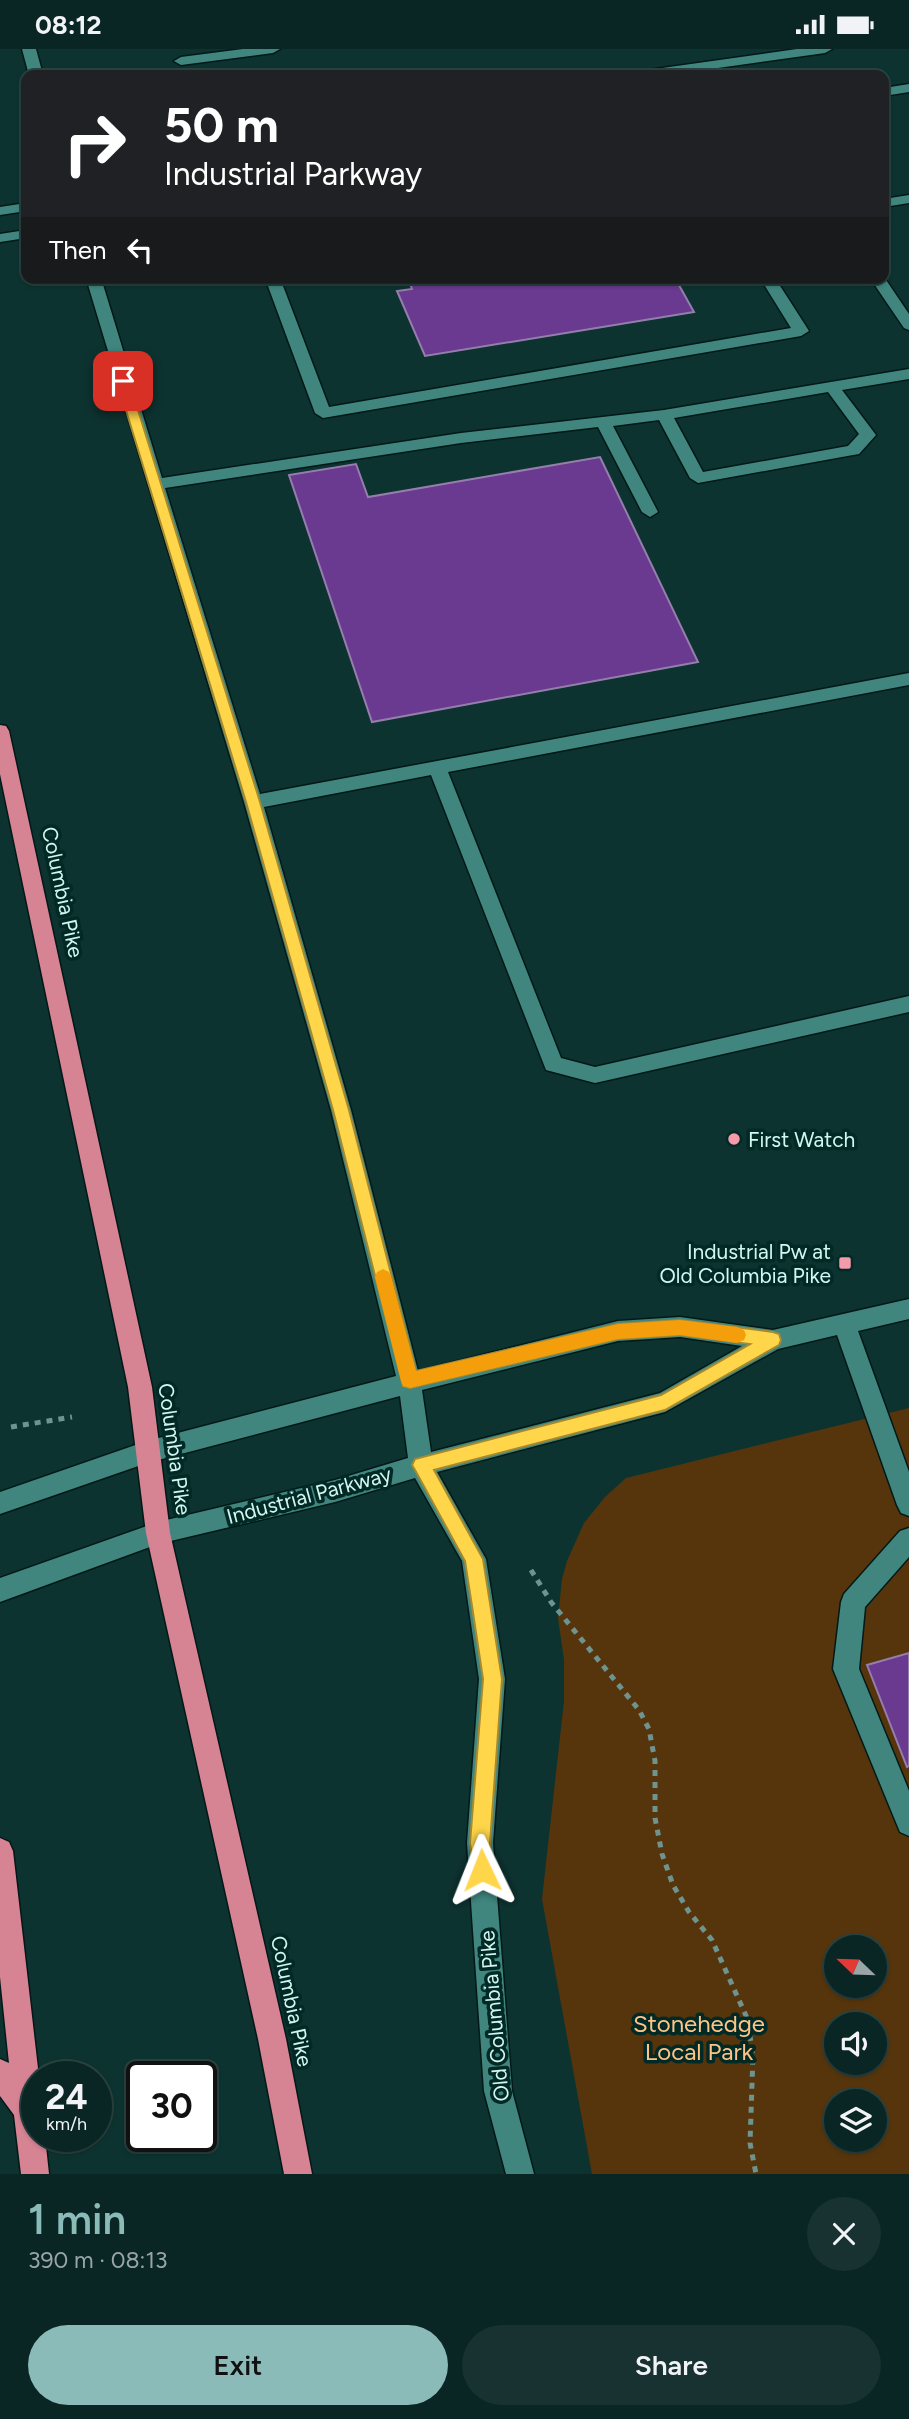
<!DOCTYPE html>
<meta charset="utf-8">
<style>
body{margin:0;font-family:Figtree,sans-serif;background:#183231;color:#f1f3f6;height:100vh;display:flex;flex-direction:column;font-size:26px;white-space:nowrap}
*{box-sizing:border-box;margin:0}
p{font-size:23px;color:#99a5a6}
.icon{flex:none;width:38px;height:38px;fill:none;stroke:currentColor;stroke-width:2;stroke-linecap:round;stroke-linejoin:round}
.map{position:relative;height:2125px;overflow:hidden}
.side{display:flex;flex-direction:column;background:#0a2624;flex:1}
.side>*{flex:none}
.banner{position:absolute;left:21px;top:21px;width:868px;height:214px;border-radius:14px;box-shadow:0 2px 5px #0004,0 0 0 2px #2a4341;background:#202124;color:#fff;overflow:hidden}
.needle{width:46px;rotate:293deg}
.tools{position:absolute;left:824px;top:1886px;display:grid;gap:14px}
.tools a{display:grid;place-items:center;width:63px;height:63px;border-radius:50%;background:#0a2624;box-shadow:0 2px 5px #0004,0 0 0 2px #2a4341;font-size:35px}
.speed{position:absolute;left:21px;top:2012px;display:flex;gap:14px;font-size:35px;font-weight:700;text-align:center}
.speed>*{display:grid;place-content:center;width:91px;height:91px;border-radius:50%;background:#0a2624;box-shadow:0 2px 5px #0004,0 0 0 2px #2a4341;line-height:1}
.speed small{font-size:18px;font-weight:400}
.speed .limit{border:4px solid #111;border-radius:10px;background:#fff;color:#111}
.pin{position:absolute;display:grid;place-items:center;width:60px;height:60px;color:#fff;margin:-30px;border-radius:14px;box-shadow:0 4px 10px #0006}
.me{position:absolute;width:77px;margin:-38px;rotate:358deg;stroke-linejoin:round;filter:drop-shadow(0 0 5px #0008)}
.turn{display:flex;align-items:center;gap:24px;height:147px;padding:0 28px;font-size:32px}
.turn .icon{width:91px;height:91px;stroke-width:2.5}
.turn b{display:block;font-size:49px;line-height:60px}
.then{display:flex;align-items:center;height:66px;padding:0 28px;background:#0003;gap:14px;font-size:26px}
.round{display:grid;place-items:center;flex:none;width:74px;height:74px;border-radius:37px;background:#183231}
.summary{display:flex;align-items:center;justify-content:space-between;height:119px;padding:0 28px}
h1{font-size:42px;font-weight:600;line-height:52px;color:#8bbbb9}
.cta{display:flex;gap:14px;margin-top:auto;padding:14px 28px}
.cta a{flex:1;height:80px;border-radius:42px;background:#8bbbb9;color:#111;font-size:28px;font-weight:600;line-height:80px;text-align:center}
.cta a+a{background:#183231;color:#f1f3f6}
.status{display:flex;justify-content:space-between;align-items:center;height:49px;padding:0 35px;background:#0a2624;direction:ltr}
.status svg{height:19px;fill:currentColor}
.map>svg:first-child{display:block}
.green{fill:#56350c;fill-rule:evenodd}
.building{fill:#693a90;stroke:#957eac;stroke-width:2}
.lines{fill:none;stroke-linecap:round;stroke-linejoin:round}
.minor-casing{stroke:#031917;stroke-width:3}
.highway-casing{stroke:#031917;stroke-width:3}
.path{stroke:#6f938f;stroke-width:5;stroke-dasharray:6 6;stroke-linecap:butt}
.minor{fill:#40867f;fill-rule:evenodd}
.highway{fill:#d68394;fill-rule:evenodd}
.route{fill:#ffd54a;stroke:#a68a30;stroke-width:2}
.slow{fill:#f59e0b}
.poi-dot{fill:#f39aab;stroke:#012926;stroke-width:2.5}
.labels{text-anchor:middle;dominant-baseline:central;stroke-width:7;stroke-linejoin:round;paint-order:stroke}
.street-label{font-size:21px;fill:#d4f6f1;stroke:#012926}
.poi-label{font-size:21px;fill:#d4f6f1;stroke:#012926;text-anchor:start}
.near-park-label{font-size:24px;fill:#fec487;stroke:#012926}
</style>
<div class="status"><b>08:12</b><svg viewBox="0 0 49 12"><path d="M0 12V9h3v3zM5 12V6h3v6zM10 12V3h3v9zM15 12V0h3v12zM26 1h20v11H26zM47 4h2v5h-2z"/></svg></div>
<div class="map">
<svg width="909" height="2125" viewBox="0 0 909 2125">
<rect width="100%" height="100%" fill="#0d3330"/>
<path class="green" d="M909 1359V2125H592L542 1850 564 1652V1611L558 1569 562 1530 567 1512 584 1474 605 1448 626 1429ZM836 1899H875V1937H836ZM836 1976H875V2014H836ZM836 2053H875V2091H836Z"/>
<path class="building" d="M408 229H675L694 263 425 307 397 242 412 240Z
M600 408 698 613 372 673 289 426 356 415 368 448Z
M909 1604V1717L907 1718 867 1616Z"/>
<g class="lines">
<g class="minor-casing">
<path id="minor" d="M22 0H36L43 26H29Z
M243 0H280L273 4 181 16 174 12 181 8Z
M797 0H832L825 4 668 26H634L641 22Z
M909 35V43L884 47V39Z
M909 146V154L884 158V150Z
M26 154V162L0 166V158Z
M26 181V189L0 193V185Z
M86 229H101L162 429 461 384 664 361 909 320V330L842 341 876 386 859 405 853 406 698 434 690 429 659 371 613 377 658 463 650 468 642 463 598 378 461 394 165 439 260 745 909 624V636L448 723 561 1009 595 1018 909 947V963L595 1034 546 1021 431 726 264 758 351 1061 418 1322 618 1272 680 1268 773 1281 909 1250V1270L858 1282 909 1423V1467L901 1464 897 1456 837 1286 778 1300 665 1363 437 1423 486 1510 505 1630 493 1794 512 2042 534 2125H506L484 2042 467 1794 479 1630 462 1512 415 1429 335 1453 158 1495 0 1553V1529L158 1473 335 1431 408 1409 400 1347 147 1414 0 1465V1443L147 1392 396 1327 331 1061 244 753ZM828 343 859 385 848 397 703 423 674 369ZM680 1288 742 1297 660 1344 431 1403 422 1341 618 1292Z
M265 229H280L329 358 791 279 760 229H775L809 282 801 287 323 369 315 364Z
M870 229 884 228 909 265V281L904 279Z
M909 1479V1508L865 1558 859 1620 909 1742V1787L900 1783 833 1620 841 1553 844 1545 900 1482Z"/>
</g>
<g class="highway-casing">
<path id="highway" d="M0 676 6 677 9 682 152 1338 170 1484 286 1990 312 2125H284L258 1990 146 1484 128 1338 0 725Z
M0 1789 9 1793 13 1802 39 2028 37 2088H45L49 2125H21L14 2066 0 2047V2010L9 2014 0 1928Z"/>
</g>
<path class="path" d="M11 1378 72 1368
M531 1521 551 1553 639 1661 649 1680 655 1712V1769L662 1805 673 1836 689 1863 712 1891 747 1969 753 2006 750 2094 756 2125"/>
<use href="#minor" class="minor"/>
<use href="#highway" class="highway"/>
</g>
<path class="route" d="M123 329 129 332 260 753 349 1061 416 1322 618 1275 680 1271 773 1283 779 1285 781 1291 779 1296 665 1361 434 1421 483 1510 502 1630 490 1794 492 1821 489 1829 482 1831 475 1829 470 1794 483 1630 472 1557 465 1512 415 1421 412 1416 415 1410 661 1346 750 1295 680 1286 618 1290 410 1339 403 1337 333 1061 246 753 117 332Z"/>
<path class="slow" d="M383 1220 389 1223 391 1228 416 1322 618 1275 680 1271 737 1278 744 1281 746 1286 744 1291 737 1294 680 1286 618 1290 410 1339 403 1337 401 1332 375 1228 377 1223Z"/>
<g class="poi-dot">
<circle cx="734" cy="1090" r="7"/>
<rect x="838" y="1207" width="14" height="14" rx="3.5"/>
</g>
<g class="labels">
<g class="street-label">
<text transform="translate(63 843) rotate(78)">Columbia Pike</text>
<text transform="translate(175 1400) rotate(82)">Columbia Pike</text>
<text transform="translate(309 1446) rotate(-15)">Industrial Parkway</text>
<text transform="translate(292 1952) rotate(78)">Columbia Pike</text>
<text transform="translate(494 1967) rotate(-95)">Old Columbia Pike</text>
</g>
<g class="poi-label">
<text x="748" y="1090">First Watch</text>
<text x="831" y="1202" text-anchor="end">Industrial Pw at<tspan x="831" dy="24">Old Columbia Pike</tspan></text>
</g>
<g class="near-park-label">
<text x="699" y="1974">Stonehedge<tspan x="699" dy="28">Local Park</tspan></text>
</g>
</g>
</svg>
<div class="tools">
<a><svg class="needle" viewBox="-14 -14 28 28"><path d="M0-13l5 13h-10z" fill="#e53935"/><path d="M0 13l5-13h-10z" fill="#99a5a6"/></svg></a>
<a><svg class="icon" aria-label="sound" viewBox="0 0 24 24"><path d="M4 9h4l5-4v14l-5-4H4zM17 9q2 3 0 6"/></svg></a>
<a><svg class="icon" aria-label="layers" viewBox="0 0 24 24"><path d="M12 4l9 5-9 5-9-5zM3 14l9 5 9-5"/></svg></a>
</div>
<div class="speed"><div>24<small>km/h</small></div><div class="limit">30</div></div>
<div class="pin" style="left:123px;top:332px;background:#d93025"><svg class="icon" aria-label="arrive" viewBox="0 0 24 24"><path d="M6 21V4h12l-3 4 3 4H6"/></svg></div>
<svg class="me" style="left:482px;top:1821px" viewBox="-20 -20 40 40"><path d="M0-17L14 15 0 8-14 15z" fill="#ffd54a" stroke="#fff" stroke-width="4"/></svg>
<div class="banner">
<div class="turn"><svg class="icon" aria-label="right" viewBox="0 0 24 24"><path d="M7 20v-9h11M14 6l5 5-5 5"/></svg><div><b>50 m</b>Industrial Parkway</div></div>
<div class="then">Then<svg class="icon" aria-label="left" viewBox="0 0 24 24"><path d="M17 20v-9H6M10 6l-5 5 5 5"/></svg></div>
</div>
</div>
<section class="side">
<div class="summary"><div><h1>1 min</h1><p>390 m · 08:13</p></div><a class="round"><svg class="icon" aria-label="close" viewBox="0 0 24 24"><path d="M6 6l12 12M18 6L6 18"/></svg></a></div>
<div class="cta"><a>Exit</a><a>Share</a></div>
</section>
